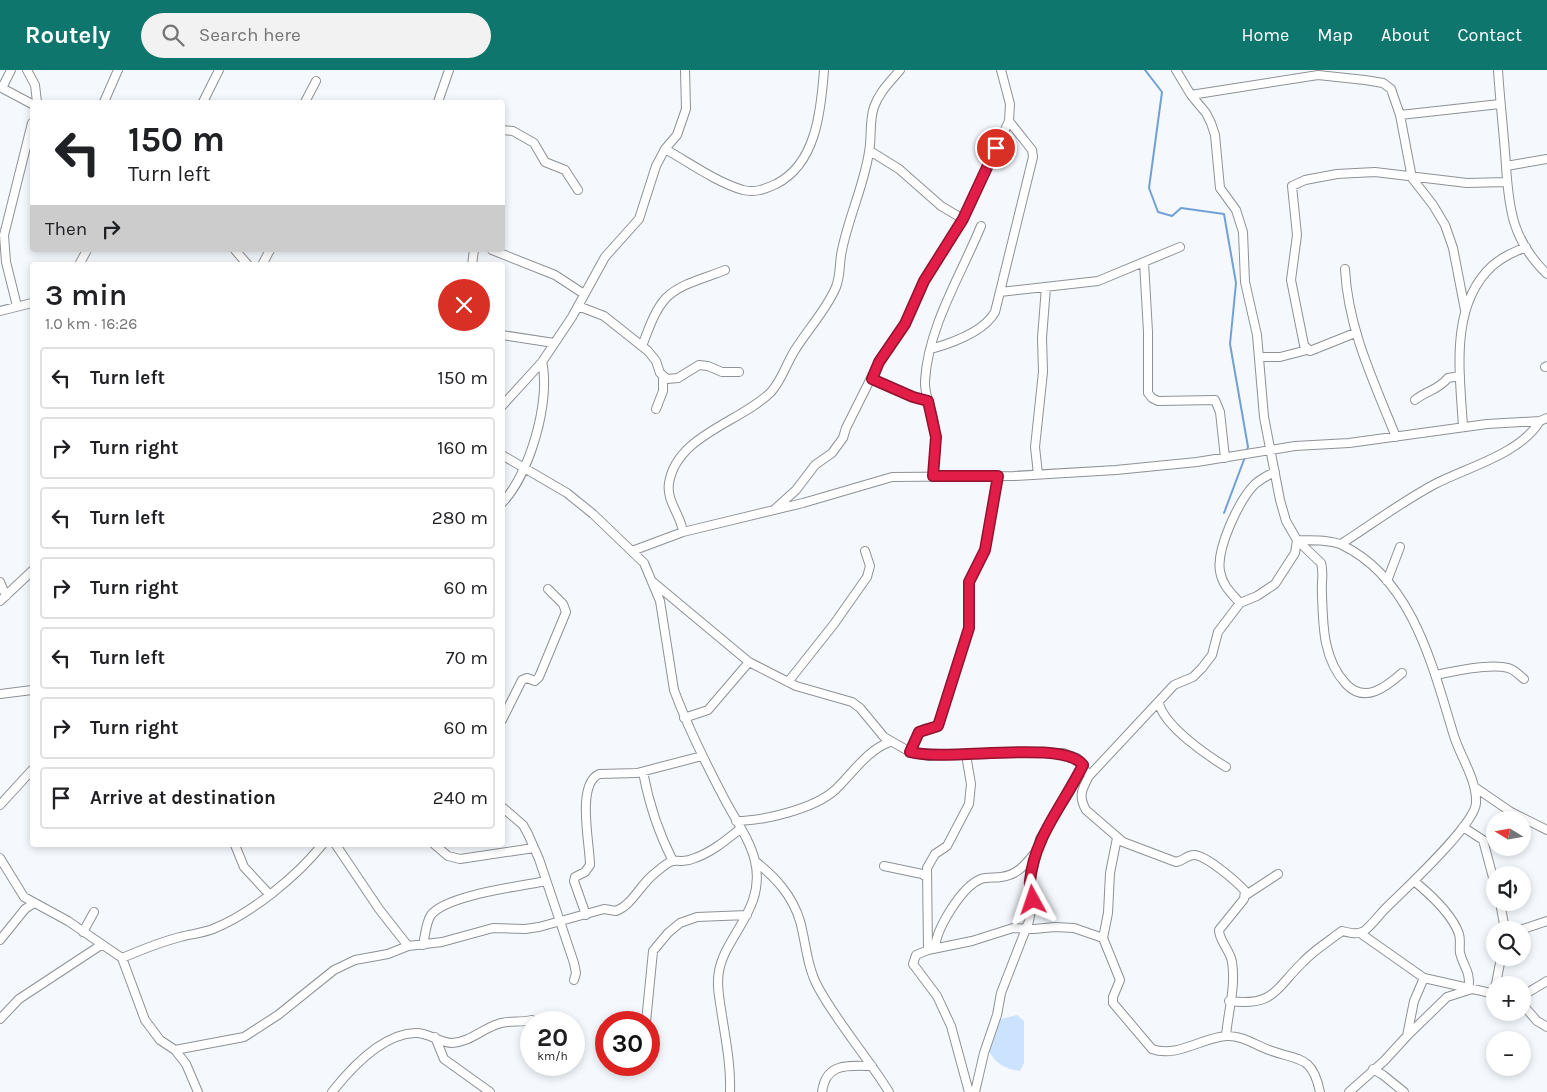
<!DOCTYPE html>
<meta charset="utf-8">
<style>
body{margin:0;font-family:Karla,sans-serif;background:#f2f2f2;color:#202124;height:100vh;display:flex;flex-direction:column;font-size:19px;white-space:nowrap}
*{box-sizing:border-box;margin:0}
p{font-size:16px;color:#757577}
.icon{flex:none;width:28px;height:28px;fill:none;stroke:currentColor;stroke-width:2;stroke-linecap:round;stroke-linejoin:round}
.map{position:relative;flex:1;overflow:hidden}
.drawer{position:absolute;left:30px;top:192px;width:475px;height:585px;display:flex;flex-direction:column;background:#fff;border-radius:5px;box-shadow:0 2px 8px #0003}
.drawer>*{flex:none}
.top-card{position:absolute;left:30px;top:30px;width:475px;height:152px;border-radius:5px;box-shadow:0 2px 8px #0003;background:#fff;color:#202124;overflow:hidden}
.needle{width:32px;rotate:281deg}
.fabs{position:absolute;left:1486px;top:741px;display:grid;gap:10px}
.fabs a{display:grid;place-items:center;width:45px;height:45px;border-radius:50%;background:#fff;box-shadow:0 2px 8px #0003;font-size:25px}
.speed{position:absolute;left:520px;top:941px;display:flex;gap:10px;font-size:25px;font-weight:700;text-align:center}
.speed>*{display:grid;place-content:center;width:65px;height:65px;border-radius:50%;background:#fff;box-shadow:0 2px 8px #0003;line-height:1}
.speed small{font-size:12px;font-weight:400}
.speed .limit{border:8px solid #d22;background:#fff;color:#111}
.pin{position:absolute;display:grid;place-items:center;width:42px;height:42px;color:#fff;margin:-21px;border:2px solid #fff;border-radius:50%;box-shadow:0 1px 5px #0007}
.me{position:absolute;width:55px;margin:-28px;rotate:355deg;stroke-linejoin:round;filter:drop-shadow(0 0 4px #0008)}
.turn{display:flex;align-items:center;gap:18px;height:105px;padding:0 15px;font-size:22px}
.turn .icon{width:65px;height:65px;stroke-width:2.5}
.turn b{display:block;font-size:35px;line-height:42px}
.then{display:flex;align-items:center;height:48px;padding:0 15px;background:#0003;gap:10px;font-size:19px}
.round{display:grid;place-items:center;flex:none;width:52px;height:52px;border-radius:26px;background:#f2f2f2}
.summary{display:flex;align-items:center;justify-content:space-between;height:85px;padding:0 15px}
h1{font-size:30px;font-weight:600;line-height:38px}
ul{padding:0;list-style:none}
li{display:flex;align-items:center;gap:15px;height:62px;margin:0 10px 8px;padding:0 5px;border:2px solid #e0e0e0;border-radius:5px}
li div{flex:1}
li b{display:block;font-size:19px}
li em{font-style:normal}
header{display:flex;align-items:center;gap:30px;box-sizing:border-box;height:70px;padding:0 25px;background:#0f766e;color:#fff}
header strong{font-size:24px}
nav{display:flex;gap:28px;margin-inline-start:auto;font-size:18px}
.search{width:350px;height:45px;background:#f2f2f2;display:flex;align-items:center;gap:12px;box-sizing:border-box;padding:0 18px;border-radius:28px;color:#757577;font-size:19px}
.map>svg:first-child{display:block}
.green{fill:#cce3ff}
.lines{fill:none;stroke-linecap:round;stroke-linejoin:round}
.stream{stroke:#72a0d6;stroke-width:2}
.street-casing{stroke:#8e9195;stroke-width:10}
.street{stroke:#fff;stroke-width:8}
.route-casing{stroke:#92132f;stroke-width:12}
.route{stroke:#e11d48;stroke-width:9}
</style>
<header>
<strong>Routely</strong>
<div class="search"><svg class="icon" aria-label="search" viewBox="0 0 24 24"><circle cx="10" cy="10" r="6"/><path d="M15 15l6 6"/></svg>Search here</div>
<nav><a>Home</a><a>Map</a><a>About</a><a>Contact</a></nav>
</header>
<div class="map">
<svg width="1547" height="1022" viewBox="0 0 1547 1022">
<rect width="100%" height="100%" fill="#f5f9fe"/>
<path class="green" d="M1017 945 1024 951V993L1020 1001C1005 999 996 994 989 981L997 950Z"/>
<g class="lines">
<path class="stream" d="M1145 0 1162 22 1149 118 1158 142 1172 146 1181 138 1224 144 1236 213 1230 274 1248 377 1246 382
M1224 443 1245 387"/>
<g class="street-casing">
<path id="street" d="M27 0 35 15 37 32
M1176 0 1191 25 1318 5 1365 10 1383 13 1391 19 1400 45 1412 108 1433 135 1445 155 1453 178 1465 240
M1498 0C1500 32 1504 64 1506 96 1509 141 1513 171 1547 204
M0 17 32 34
M2 18 11 0
M1191 25 1206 43 1211 53 1215 65 1220 118 1236 140 1243 162 1245 212 1257 265 1264 347 1280 430 1286 451 1297 470C1310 471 1330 469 1342 475 1413 509 1433 598 1454 666 1461 688 1477 710 1476 733 1475 755 1403 821 1385 839 1378 846 1372 855 1364 861 1357 865 1350 863 1342 861 1329 871 1314 880 1303 892 1275 919 1274 937 1229 931
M104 32 118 0
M203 32 219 0
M305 32 316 11
M438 32 449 0
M1400 45 1500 34
M502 60 513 61 534 73 545 92 565 100 578 120
M665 79C690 93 716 112 743 120 756 123 765 119 776 114 816 94 821 41 824 0
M870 81 899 99 941 136 963 149
M1506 96 1547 89
M235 180 248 195
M492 180 555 205 584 224
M1144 192 1148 262V323L1152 328 1158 331 1215 330 1220 342 1225 388
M79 195 87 180
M262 195 270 180
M472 195 474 180
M1345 199C1348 259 1374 312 1396 367
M1000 222 1098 211 1180 177
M17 236 6 192 4 165 32 53
M578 236 604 246 648 281 656 291 660 303 667 309 678 308 699 295 708 296 722 302H739
M0 241 32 233
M1355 263 1310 281 1304 275 1291 210 1297 165 1292 116 1305 110 1337 104 1375 102 1467 113 1506 112
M502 265 554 273
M642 276C648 261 654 241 666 228 681 213 706 208 725 200
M931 279C952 273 984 262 995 242L1033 87 1032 80 1009 51
M1259 287H1280L1307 280
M1545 297 1547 296
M872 309 913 327 928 331
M1415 330C1427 320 1437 321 1448 308L1460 306
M502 336 542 292 572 247 605 187 639 149 656 96 665 79 677 65 686 39 685 0
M656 339 663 321V306
M1463 357C1460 304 1449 236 1492 196 1502 187 1514 182 1526 177
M502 385 567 423 593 444 644 493 660 531 674 620C688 658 706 694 725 730 735 749 750 770 755 791 766 839 726 864 719 901 716 916 720 931 722 946 726 971 731 997 730 1022
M1038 404 1035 377 1043 302 1042 268 1046 217
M933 406C936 387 937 367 933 348 931 336 924 324 925 311 928 257 961 205 981 156
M502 433C530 404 551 330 542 292
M775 439 796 420 815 395 832 383 843 368 846 358 879 292 905 254 924 211 963 149 1009 51 1010 34 1001 0
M683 462C681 445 666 431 669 413 677 365 741 352 771 322 782 310 786 294 795 280 808 259 827 239 836 217 841 204 839 192 842 180 849 146 864 115 869 82 872 67 869 51 874 37 879 22 891 11 900 0
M1297 470 1321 493C1324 503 1321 513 1322 524 1323 556 1323 589 1346 614 1365 634 1386 617 1402 603
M1341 474C1372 454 1403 431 1435 414 1468 397 1520 384 1540 351
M632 481 683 462 803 433 892 407 1014 406 1116 400 1197 392 1295 376 1349 373 1487 354 1540 351 1547 348
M1387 511 1400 477
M0 512 6 526
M653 512 749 592
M0 531 32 501
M1240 533C1231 523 1222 515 1220 501 1216 479 1239 430 1255 414 1261 409 1268 405 1275 402
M1436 605C1454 601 1490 593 1508 598 1514 599 1519 605 1524 609
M788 612 834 554 867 507 870 496 865 481
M0 624 32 620
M1159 634C1166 657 1205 684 1226 697
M684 648 708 640 749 592 796 616 852 632 860 638 884 667 910 682 929 686 1004 682 1063 683 1077 688 1089 706C1082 719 1078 726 1086 740L1123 772 1176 792C1183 791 1187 785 1194 785 1206 785 1237 812 1245 821L1244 829 1219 860C1219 871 1230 880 1232 892 1236 916 1228 942 1226 966
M502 650 522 610 527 608 535 611 539 607 566 542 563 534 548 519
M910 682 919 662 924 659 938 656 969 558V512L985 480 998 406
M643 702C649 734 658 762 673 791
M1089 706 1174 615 1193 607 1202 598 1212 585 1218 562 1240 533 1257 526 1275 514 1295 483 1297 470
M1476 718 1511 742 1547 760
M0 735 32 700
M502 737 523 755 528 764 539 789 574 893 576 903 574 910
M736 751C763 751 814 739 835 720 852 704 867 680 890 672
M1463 757 1483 770 1495 815
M235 775 244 797 269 824
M336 775 379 839 408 876
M435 775 448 786 460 789 534 778
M0 788 24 827 68 851 122 888 145 950 160 970 175 980 186 994 198 1022
M755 791C776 808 792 825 800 851 806 873 807 897 818 917 838 954 867 986 889 1022
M884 796 922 804 925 806
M1414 811C1430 824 1452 844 1459 864 1461 871 1459 877 1460 883 1464 899 1470 898 1469 920
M1246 825 1278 804
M1500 832 1505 860
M586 845 574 811 575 807 585 802 590 795C590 774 576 715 599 704L637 703 702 686
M1520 860 1547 851
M83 862 94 842
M1360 863 1424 908
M1103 868 1108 843 1110 803 1117 768
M0 870 25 839 34 833
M423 875C425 866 426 852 431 845 446 825 522 816 546 811
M935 878C936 859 962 816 981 809 987 807 995 808 1001 807 1017 805 1025 795 1035 783
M928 880 927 798 935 784 947 776 969 734 971 714 966 685
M122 888C141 880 160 872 180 867 191 864 203 863 213 859 252 843 296 807 322 775
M1494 924 1501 888
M1522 926 1547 911
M1522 934 1537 951 1547 957
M0 949 19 929 101 875
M646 952 653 881 668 863 680 853 697 847 747 845
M1408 965 1447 927 1469 920
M435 967 444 989 490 1022
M175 980 244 967 278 945 334 900 355 890 388 884 408 876 442 872 493 858 525 859 539 857 604 839 616 841C632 835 640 815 654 804 659 800 667 792 673 791 683 790 684 793 695 788 712 782 726 770 740 759
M1373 999 1383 1005 1404 1022
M332 1022C351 998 382 964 415 963 428 962 439 973 452 973 470 972 482 959 498 954 509 950 520 953 532 950
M822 1022C826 992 848 996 872 996
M969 1022 951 956 937 926 913 894 916 885 928 880 972 871 1013 858 1034 859 1055 857 1074 858 1103 868 1120 910 1113 927V933L1152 979C1177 988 1201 968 1226 966 1242 965 1255 975 1269 980 1298 991 1312 984 1320 1022
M975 1022 984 983 997 945 1001 923 1029 851 1033 830 1030 812 1040 769 1070 721 1083 695
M1349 1022 1384 991 1407 966 1414 931 1424 908 1495 924"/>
</g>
<use href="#street" class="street"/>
</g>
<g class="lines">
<g class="route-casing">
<path id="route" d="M996 78 963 149 924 211 905 254 879 292 872 309 913 327 928 331 936 367 933 406H998L985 480 969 512V558L938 656 919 662 910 682C948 692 1063 669 1083 695 1064 734 1034 767 1030 811 1029 817 1032 824 1033 830"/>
</g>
<use href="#route" class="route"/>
</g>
</svg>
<div class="fabs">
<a><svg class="needle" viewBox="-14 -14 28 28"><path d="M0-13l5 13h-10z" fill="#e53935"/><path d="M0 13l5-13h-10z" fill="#757577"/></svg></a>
<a><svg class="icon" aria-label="sound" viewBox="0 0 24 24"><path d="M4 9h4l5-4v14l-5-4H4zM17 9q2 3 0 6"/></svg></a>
<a><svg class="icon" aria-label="search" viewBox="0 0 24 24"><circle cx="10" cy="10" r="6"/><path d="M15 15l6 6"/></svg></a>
<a>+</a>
<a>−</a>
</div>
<div class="speed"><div>20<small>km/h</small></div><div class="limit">30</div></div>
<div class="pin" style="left:996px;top:78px;background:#d93025"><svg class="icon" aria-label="arrive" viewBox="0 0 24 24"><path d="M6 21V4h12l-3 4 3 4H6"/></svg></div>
<svg class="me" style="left:1033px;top:830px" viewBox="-20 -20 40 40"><path d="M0-17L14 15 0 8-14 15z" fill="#e11d48" stroke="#fff" stroke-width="4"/></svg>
<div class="top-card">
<div class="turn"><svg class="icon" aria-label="left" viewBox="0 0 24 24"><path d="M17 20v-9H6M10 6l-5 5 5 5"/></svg><div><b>150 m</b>Turn left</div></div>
<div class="then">Then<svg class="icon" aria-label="right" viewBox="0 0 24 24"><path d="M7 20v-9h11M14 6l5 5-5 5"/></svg></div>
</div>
<section class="drawer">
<div class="summary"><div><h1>3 min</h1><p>1.0 km · 16:26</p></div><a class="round" style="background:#d93025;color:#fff"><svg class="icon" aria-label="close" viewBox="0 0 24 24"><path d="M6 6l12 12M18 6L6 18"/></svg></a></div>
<ul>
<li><svg class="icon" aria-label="left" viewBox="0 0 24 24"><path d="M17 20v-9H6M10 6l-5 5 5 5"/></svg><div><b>Turn left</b></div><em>150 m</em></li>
<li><svg class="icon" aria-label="right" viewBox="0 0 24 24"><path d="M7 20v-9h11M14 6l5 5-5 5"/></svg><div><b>Turn right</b></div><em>160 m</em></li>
<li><svg class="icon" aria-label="left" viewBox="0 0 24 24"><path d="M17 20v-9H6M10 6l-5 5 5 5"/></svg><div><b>Turn left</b></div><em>280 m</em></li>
<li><svg class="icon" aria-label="right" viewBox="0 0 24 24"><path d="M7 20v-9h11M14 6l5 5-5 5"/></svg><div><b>Turn right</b></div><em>60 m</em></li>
<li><svg class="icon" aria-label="left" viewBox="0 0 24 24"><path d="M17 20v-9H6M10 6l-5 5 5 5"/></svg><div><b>Turn left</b></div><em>70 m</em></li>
<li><svg class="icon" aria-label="right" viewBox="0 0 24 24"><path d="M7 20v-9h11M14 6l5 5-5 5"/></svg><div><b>Turn right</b></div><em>60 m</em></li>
<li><svg class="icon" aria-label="arrive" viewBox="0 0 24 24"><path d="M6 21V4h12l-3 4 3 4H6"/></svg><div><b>Arrive at destination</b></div><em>240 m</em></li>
</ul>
</section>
</div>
